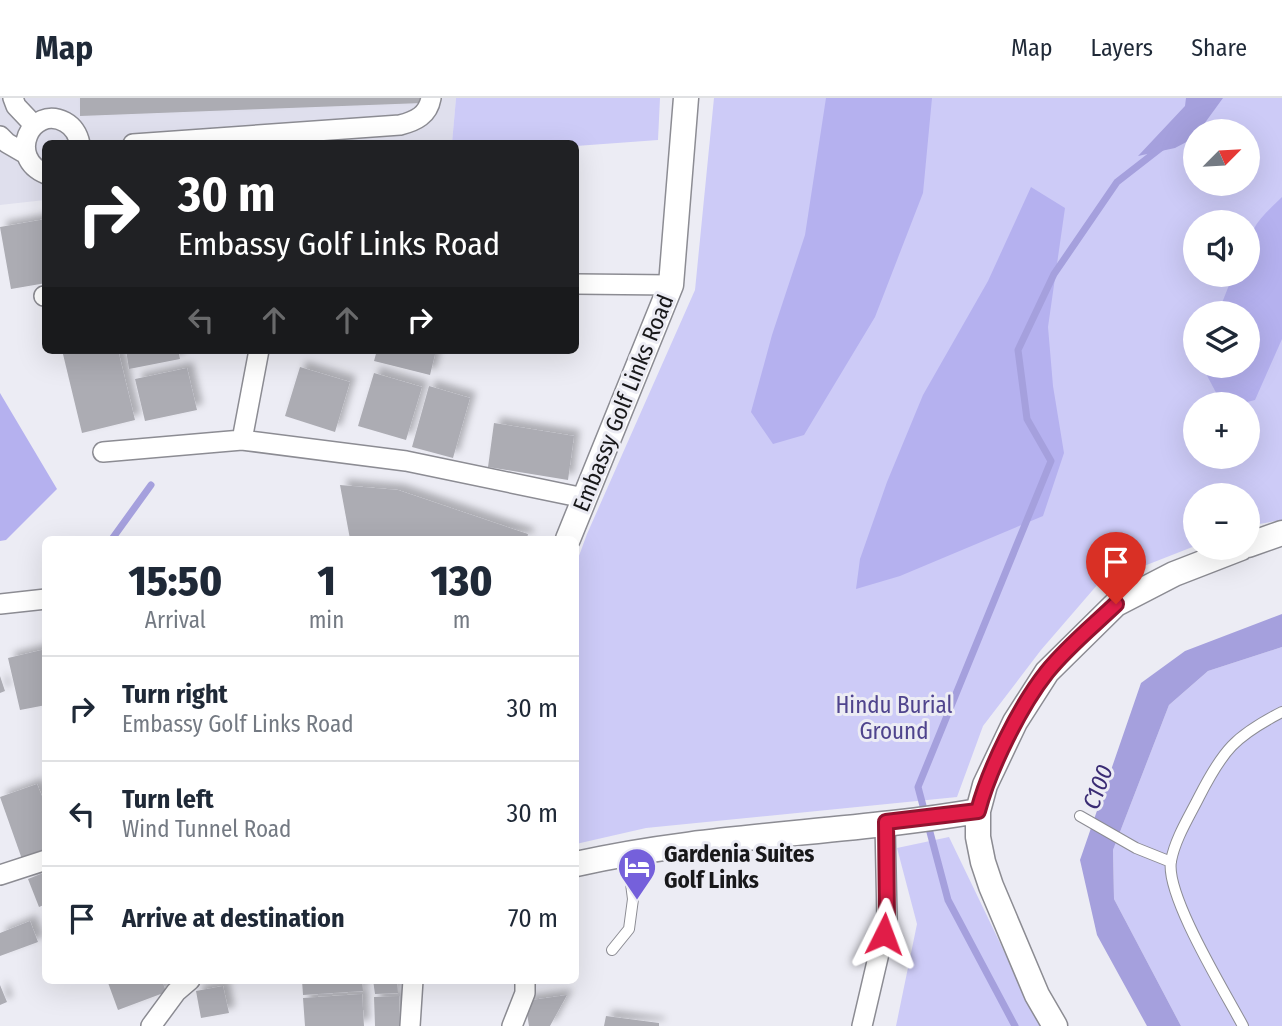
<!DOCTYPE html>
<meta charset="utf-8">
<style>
body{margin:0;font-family:"Fira Sans Condensed",sans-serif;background:#f2f2f3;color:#1f2937;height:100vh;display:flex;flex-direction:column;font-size:26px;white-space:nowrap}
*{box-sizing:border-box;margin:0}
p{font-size:23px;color:#747a83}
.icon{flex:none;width:38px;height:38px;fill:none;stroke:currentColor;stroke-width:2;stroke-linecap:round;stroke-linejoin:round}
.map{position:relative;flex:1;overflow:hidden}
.side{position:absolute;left:42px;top:438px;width:537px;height:448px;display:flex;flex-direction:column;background:#fff;border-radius:10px;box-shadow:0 7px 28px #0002}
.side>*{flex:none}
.top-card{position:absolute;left:42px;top:42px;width:537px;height:214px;border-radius:10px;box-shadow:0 7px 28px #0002;background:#202124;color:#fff;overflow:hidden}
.needle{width:46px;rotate:66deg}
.controls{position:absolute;left:1183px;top:21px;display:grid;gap:14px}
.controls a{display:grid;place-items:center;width:77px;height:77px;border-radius:50%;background:#fff;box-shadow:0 7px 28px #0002;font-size:35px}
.pin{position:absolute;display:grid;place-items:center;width:60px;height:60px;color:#fff;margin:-72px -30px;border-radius:50% 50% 50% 0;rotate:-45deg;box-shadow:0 0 7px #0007}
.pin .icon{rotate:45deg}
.me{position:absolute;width:77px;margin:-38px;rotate:3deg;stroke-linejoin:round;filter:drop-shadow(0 0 5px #0008)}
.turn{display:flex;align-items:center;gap:24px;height:147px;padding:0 21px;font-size:32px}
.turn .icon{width:91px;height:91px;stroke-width:2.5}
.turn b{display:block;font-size:49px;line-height:60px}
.lanes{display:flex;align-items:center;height:66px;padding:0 21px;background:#0003;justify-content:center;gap:35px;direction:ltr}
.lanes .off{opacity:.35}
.eta{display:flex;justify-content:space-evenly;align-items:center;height:119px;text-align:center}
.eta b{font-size:42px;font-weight:800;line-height:49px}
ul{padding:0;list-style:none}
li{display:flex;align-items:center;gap:21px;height:105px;padding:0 21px;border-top:2px solid #e0e1e3}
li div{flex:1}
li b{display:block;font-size:26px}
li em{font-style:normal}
header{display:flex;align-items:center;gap:42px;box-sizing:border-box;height:98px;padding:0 35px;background:#fff;border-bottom:2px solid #e0e1e3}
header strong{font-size:33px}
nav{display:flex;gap:38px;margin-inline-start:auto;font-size:24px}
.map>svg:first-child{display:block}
.built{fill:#dfdfed}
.green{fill:#cdcbf7;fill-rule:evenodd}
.forest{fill:#b5b1ef}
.water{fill:#a5a0dd}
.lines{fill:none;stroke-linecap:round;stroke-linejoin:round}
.stream{stroke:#a5a0dd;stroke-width:7}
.building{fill:#acacb3;filter:url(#shadow)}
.service-casing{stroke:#8c8c93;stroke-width:12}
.minor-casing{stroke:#8c8c93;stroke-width:22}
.tertiary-casing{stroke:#8c8c93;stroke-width:27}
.service{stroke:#fff;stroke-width:10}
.minor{stroke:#fff;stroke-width:19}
.tertiary{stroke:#fff;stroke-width:24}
.route-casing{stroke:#92132f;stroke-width:18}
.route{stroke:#e11d48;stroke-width:12}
.labels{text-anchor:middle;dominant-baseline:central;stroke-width:6;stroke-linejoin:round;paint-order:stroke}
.street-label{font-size:23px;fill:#18181a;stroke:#ececf4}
.park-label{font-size:23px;fill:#4f448d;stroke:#ececf4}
.poi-label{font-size:23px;font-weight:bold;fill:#18181a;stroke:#ececf4;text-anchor:start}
.water-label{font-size:24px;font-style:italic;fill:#3a2c74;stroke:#ececf4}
</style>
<header>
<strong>Map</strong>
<nav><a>Map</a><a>Layers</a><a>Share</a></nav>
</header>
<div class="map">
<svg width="1282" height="928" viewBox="0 0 1282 928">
<defs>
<filter id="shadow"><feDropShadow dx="6" dy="-6" stdDeviation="3.5" flood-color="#0004"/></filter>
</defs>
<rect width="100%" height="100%" fill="#ececf4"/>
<path class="built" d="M0 0H456L452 45 46 46 45 102 0 107Z"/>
<path class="green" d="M456 0H660L658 42 576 48V46L452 45Z
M714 0H1282V422L1248 428V397H1195V448L1098 486 1041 552 983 628 957 699 646 730 576 746V466L587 436 695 192ZM1195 33H1248V86H1195ZM1195 124H1248V177H1195ZM1195 215H1248V268H1195ZM1195 306H1248V359H1195Z
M1282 549V928H1181L1114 801 1113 752 1169 607 1208 573Z
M949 739 1040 928H896L917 826 897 750Z"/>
<path class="forest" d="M826 0H932L923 95 875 219 804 337 773 346 751 314 772 237 805 137Z
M1031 89 1065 110 1048 229 1053 288 1064 355 1043 418 900 478 856 491 860 461 887 384 923 297 988 183Z
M1282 99V241L1255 302 1239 306H1222L1202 268H1248V215H1218L1233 177H1248C1248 132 1250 130 1282 99Z
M0 295 57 391 6 442 0 443Z"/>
<path class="water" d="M1186 0H1223L1199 33H1195L1194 40 1175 50 1138 58 1185 8Z
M1282 516V549L1208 573 1169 607 1113 752 1114 801 1181 928H1147L1097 837 1080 762 1141 585 1185 553Z"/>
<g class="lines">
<path class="stream" d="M112 441 151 387
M1015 928 948 802 918 689 1051 363 1027 321 1018 252 1054 176 1117 84 1162 49"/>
</g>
<path class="building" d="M80 0H422V5L80 18Z
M46 121V185L11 191 0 129Z
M62 252H118L135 322 82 335Z
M126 252H178L180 261 129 271Z
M377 252H436L430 277 374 263Z
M300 269 350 284 335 334 285 318Z
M187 270 197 312 145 323 135 281Z
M374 275 422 289 406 342 358 328Z
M429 288 470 300 453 360 412 349Z
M494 325 574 338 568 382 488 369Z
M340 387 398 392 528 436 527 441H350Z
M46 551V607L20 612 8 560Z
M0 578 5 593 0 595Z
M37 686 46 708V755L23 764 0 699Z
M46 774V806L39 809 28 781Z
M30 823 38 844 0 858V835Z
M107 882H162L166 894 118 912Z
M302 882H362L363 893 303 897Z
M373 882H397L398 895 375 896Z
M0 887 7 904 0 907Z
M223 888 229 915 201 920 196 893Z
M362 896 364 928H305L303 900Z
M567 897 550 928H529L525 903Z
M399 898 400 928H375L374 899Z
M606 918 659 925V928H604Z"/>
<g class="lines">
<g class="service-casing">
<path id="service" d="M1080 718 1136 750 1171 764
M612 852 629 831 633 801 627 755
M1243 928C1225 894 1165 797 1171 763 1175 741 1189 719 1199 699 1223 652 1235 638 1282 614"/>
</g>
<g class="minor-casing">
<path id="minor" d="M13 0 16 8 34 27
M0 38 7 45 26 56
M133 46 400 27C416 23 428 17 431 0
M46 76C6 60 31 6 65 24 74 29 78 36 80 46
M576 186 671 187
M44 198H46
M242 342 259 252
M103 354 242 342 406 363 584 400
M0 506 46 501
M0 777 46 762
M151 928 176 894 190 882
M410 928 413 882
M512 928 525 895V882
M862 928 887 821 885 725"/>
</g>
<g class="tertiary-casing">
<path id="tertiary" d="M568 441 671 187 686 0
M1248 447 1282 435
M576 766C708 736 845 736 978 713
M1055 928 1037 897 991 788 983 764 978 739V713L985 687 1015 624 1047 574 1116 506 1174 476 1241 450"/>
</g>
<use href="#service" class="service"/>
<use href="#minor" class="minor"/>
<use href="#tertiary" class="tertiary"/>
</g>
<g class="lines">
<g class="route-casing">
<path id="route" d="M884 836 887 821 886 724 978 713C989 671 1020 608 1047 574 1067 549 1093 528 1116 506"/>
</g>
<use href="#route" class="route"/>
</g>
<defs>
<g id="hotel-pin" transform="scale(2.0125)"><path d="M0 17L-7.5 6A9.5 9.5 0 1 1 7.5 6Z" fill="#7560db" stroke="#ececf4"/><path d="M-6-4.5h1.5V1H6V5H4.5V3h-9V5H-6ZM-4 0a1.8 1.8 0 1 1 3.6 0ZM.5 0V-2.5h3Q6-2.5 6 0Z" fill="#fff"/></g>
</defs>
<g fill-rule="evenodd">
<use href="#hotel-pin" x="637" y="769"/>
</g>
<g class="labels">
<g class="street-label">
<text transform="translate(623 305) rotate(-68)">Embassy Golf Links Road</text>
</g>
<g class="park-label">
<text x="894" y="607">Hindu Burial<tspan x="894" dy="26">Ground</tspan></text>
</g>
<g class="poi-label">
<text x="664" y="756">Gardenia Suites<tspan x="664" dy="26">Golf Links</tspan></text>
</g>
<g class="water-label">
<text transform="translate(1098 689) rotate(-70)">C100</text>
</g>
</g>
</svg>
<div class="controls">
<a><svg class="needle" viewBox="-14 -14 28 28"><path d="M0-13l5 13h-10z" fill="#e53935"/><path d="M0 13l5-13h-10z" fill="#747a83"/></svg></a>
<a><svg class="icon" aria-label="sound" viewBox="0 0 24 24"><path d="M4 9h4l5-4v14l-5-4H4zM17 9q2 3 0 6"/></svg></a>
<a><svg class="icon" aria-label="layers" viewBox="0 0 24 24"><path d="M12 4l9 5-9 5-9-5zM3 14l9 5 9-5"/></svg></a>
<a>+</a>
<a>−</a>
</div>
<div class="pin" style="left:1116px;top:506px;background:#d93025"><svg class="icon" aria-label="arrive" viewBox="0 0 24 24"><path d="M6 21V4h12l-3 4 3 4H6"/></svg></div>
<svg class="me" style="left:884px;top:836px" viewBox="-20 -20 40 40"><path d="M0-17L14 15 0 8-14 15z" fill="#e11d48" stroke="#fff" stroke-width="4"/></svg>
<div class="top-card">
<div class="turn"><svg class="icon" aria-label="right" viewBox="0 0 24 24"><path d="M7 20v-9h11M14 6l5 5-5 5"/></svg><div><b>30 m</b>Embassy Golf Links Road</div></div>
<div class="lanes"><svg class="icon off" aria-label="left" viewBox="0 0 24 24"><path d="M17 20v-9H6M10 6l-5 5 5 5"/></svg><svg class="icon off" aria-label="ahead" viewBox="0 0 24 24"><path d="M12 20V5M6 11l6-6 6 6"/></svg><svg class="icon off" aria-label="ahead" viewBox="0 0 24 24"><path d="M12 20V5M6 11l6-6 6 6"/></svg><svg class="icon" aria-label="right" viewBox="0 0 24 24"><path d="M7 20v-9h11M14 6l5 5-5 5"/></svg></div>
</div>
<section class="side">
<div class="eta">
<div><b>15:50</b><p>Arrival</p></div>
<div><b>1</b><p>min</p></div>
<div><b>130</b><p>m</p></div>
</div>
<ul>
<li><svg class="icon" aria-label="right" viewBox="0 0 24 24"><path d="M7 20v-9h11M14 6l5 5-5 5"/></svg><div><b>Turn right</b><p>Embassy Golf Links Road</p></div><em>30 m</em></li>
<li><svg class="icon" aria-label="left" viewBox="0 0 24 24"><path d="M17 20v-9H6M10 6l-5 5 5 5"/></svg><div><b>Turn left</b><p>Wind Tunnel Road</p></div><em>30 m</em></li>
<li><svg class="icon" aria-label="arrive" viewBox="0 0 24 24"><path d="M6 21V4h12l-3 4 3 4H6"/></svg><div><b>Arrive at destination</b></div><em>70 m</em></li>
</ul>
</section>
</div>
